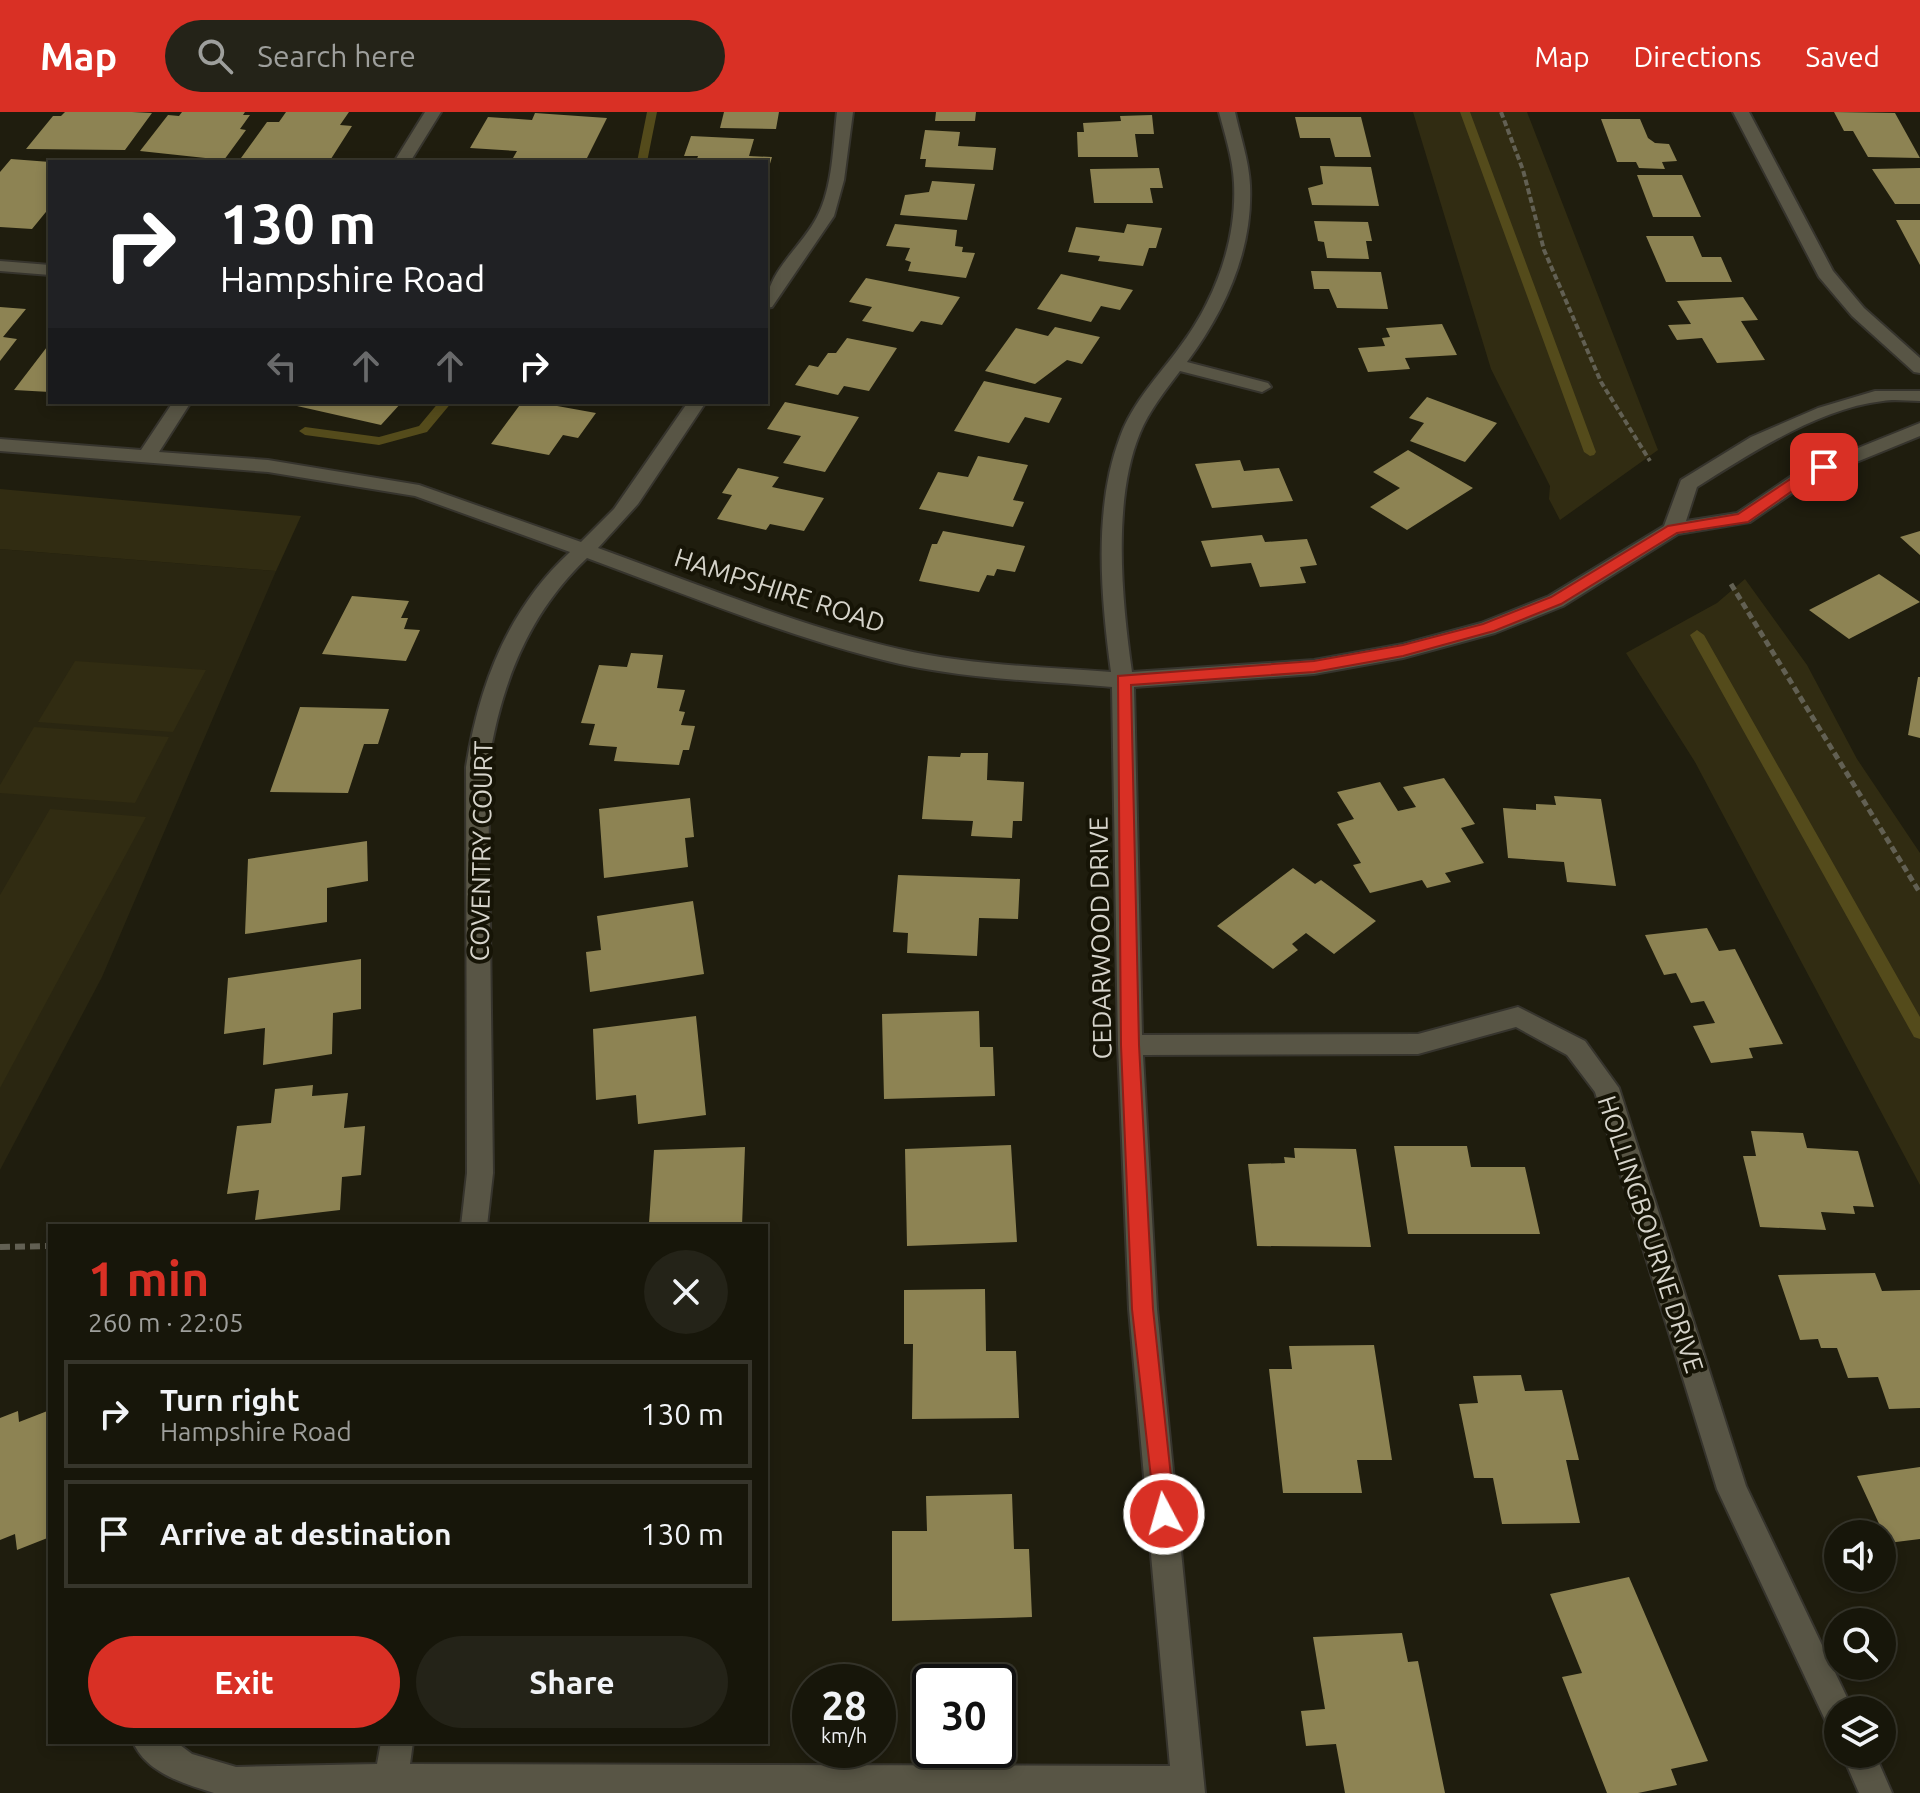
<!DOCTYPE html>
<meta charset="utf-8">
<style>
body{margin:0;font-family:Ubuntu,sans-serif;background:#242318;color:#f1f3f6;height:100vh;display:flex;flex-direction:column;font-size:30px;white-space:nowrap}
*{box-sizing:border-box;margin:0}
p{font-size:26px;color:#9e9f9c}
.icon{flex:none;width:44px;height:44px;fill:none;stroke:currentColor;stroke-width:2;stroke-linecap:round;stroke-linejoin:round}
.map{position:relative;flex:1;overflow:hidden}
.panel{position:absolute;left:48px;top:1112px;width:720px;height:520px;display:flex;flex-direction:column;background:#17160a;border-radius:0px;box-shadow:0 4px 12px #0003,0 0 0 2px #36352b}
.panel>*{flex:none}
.top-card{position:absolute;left:48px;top:48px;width:720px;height:244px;border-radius:0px;box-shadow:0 4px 12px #0003,0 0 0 2px #36352b;background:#202124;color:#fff;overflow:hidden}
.buttons{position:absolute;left:1824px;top:1408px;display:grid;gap:16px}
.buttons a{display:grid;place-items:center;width:72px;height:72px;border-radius:50%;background:#17160a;box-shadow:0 4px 12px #0003,0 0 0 2px #36352b;font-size:40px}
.speed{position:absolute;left:792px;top:1552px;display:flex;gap:16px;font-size:40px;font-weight:700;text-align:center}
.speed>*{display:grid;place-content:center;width:104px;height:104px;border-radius:50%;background:#17160a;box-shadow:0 4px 12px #0003,0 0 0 2px #36352b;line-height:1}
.speed small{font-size:20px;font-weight:400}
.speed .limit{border:4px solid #111;border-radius:12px;background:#fff;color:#111}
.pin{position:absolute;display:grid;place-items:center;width:68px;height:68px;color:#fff;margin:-34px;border-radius:16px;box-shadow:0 4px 12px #0006}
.me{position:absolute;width:88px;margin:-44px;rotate:354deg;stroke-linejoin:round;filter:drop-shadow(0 0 6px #0008)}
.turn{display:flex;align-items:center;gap:28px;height:168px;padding:0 40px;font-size:36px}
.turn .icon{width:104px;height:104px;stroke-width:2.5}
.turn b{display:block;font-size:56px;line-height:68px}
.lanes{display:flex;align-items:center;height:76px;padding:0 40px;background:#0003;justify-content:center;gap:40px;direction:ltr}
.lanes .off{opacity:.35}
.round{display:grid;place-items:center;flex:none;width:84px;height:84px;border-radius:42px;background:#242318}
.head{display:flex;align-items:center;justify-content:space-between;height:136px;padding:0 40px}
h1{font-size:48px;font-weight:700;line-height:60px;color:#d93025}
.action{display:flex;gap:16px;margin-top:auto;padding:16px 40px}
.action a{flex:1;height:92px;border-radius:48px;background:#d93025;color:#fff;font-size:32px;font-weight:700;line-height:92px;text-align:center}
.action a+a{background:#242318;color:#f1f3f6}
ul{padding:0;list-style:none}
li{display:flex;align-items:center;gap:24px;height:108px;margin:0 16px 12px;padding:0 24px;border:4px solid #36352b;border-radius:0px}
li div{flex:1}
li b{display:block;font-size:30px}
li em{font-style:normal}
header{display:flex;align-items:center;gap:48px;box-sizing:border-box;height:112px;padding:0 40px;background:#d93025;color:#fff}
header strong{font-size:38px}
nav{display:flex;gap:44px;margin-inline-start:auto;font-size:28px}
.search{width:560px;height:72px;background:#242318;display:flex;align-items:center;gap:20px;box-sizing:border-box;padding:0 28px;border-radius:44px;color:#9e9f9c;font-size:30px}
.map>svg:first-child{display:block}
.built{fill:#2a2611}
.green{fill:#312c12}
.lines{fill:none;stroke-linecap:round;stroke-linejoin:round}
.stream{fill:#544b1b;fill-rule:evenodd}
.building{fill:#8d8353}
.street-casing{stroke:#36342d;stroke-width:4}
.path-far2{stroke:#626053;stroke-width:4;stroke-dasharray:6 3;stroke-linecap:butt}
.path-far1{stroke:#626053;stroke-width:5;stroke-dasharray:7 4;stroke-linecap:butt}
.path{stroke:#626053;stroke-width:6;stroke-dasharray:10 5;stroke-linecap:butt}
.street{fill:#585545;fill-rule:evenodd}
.route{fill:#d93025;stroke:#8d1f18;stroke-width:2}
.labels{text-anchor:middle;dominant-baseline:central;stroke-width:8;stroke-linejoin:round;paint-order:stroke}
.street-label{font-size:26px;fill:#d6d4cb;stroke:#161406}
</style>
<header>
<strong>Map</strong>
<div class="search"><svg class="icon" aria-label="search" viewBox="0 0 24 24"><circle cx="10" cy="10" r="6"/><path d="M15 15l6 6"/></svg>Search here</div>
<nav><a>Map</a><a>Directions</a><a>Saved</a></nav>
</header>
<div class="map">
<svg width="1920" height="1681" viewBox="0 0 1920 1681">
<rect width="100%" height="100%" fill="#1f1d0e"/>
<path class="built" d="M0 437 276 459 102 865 0 1058Z"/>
<path class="green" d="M1413 0H1527L1658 338 1560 408 1549 387 1550 374 1491 257Z
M0 377 301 404 276 459 0 437Z
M1745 467 1807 553 1857 647 1920 741V1073L1695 650 1626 541 1717 491Z
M75 549 206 558 173 620 38 610Z
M34 615 169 625 135 691 0 681V673Z
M50 697 146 705 0 976V783Z"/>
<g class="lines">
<path class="stream" d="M647 0H657L647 50H637Z
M1460 0H1470L1596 340 1594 343 1590 344 1584 340Z
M439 290H452L427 320 379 333 305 323 299 319 305 315 379 325 419 314Z
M1697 518 1704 523 1920 905V927L1914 925 1690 523Z"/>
</g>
<path class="building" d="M65 0H132L152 1 125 38 26 37 53 4H61Z
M182 0H245L243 3H250L240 17 246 18 224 48 140 39 168 3 179 4Z
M286 0H349L340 13 352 14 329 50 241 46 267 10H279Z
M724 0H779L776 17 720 16Z
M936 0H976L975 9H935Z
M1834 0 1895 1 1920 46 1868 45 1853 19H1844Z
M535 1 607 6 585 50 513 46 517 39 470 36 488 5 532 8Z
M1152 3 1154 22H1135L1138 45H1078L1077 20H1084L1083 11 1121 9 1120 4Z
M1295 5H1361L1371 45H1335L1330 26H1300Z
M1601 7H1640L1648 26 1655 31 1669 32 1677 49 1662 50 1665 57 1639 56 1636 50H1617Z
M925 18 960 20 958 34 996 36 993 58 925 55 926 47H920Z
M691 24 754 27 749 44 772 45 767 62 766 50H696L698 44H684Z
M11 47 50 50V95L32 117 0 115V60Z
M1320 54 1371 55 1379 94 1312 93 1308 76 1323 72Z
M1159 56 1163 76H1150L1153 91H1094L1090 57Z
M1920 56V92H1895L1872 57Z
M1637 63H1682L1701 105H1653Z
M932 69 975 72 967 108 900 103 905 83 929 80Z
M1896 108H1920V153Z
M1314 109 1368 110 1372 129H1366L1369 147 1327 146 1324 130 1318 129Z
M895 112 957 118 955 134 963 135 962 140 975 141 966 166 908 159 911 150 905 148 910 136 886 134Z
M1127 112 1162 116 1156 136H1149L1143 154 1098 149 1100 144 1068 140 1076 115 1124 121Z
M1646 124H1693L1702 145H1721L1732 170H1666Z
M1311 159 1381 160 1388 197 1337 196 1329 177H1314Z
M1061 162 1133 178 1120 198 1101 194 1091 210 1037 197Z
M866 166 960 185 942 213 921 209 913 220 862 209 872 195 849 190Z
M1743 185 1758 208 1741 209 1765 248 1717 251 1702 226 1677 228 1668 213 1691 212 1677 189Z
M0 195 26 197 3 225 17 227 0 249Z
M1442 212 1457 243 1405 246 1410 257 1368 260 1358 236 1385 234 1382 226 1390 225 1386 216Z
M1055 215 1100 225 1082 252 1067 248 1035 272 985 259 1016 216 1048 224Z
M847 226 897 236 869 279 844 274 838 283 795 273 809 253 818 255 828 241H836Z
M50 231V280L14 278Z
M984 269 1062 286 1049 311 1025 305 1009 331 954 319Z
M1427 285 1497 311 1465 350 1410 329 1424 311 1409 306Z
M302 290H402L381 313 297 294Z
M522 290H535L596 301 578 326 563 323 549 343 491 332Z
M785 290 859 305 825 360 783 351 801 324 767 317Z
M1408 338 1473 376 1407 418 1370 395 1400 376 1373 360Z
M978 344 1028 353 1013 388 1024 390 1013 415 919 397 938 360 968 365Z
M1240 348 1244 359 1279 356 1293 389 1212 396 1195 352Z
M738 356 779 365 772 375 824 386 804 419 770 412 766 418 717 407 732 383 722 381Z
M943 419 1025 434 1015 460 997 457 994 464 987 463 979 480 919 469 932 432H937Z
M1920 419V443L1900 425Z
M1262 423 1265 430 1307 427 1317 453 1300 455 1306 471 1260 475 1251 451 1211 455 1201 429Z
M1879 462 1920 490 1849 527 1809 498Z
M352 484 409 489 401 506H408L404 517 420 518 406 549 322 542Z
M631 541 663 543 657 576 685 578 679 599 685 600 681 613 695 614 689 638H683L679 653 614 649 617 635 589 633 595 612 581 611 599 553 627 555Z
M1918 565H1920V626L1908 623Z
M300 595 389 597 378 632H364L348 681 270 680Z
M961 641H988L987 668 1024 670 1022 709H1013L1012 726 971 724 973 709 922 707 928 644 960 645Z
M1444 666 1475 712 1461 716 1484 751 1445 761 1451 770 1427 776 1422 768 1370 781 1353 753 1361 751 1337 712 1354 707 1337 680 1380 670 1398 699 1416 695 1403 675Z
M1554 684 1601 687 1616 774 1567 770 1564 750 1508 746 1503 696 1536 698V692L1556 693Z
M690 686 694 725 685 726 688 755 604 766 599 697Z
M367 729 368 769 327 776V810L245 822 248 747Z
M1293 756 1315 772 1321 768 1376 809 1334 842 1306 821 1292 832 1298 838 1273 857 1217 814Z
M898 763 1020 767 1018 807 979 806 977 844 907 841 908 821 893 820Z
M693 789 704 862 590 880 586 840 601 838 597 804Z
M1707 816 1719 839 1735 837 1783 932 1749 936 1753 946 1711 951 1693 914 1715 911 1704 889 1691 891 1676 861 1664 863 1645 823Z
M361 847V897L333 901 332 942 263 953 265 916 224 922 228 866Z
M979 899 980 935H993L995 984 884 987 882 902Z
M696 904 706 1003 638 1012 636 983 596 988 593 917Z
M313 973 312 984 348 981 344 1016 365 1014 361 1063 342 1065 340 1098 255 1108 259 1078 227 1082 237 1014 271 1011 275 977Z
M1751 1019 1803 1021 1807 1036 1858 1039 1874 1095 1853 1094 1855 1102 1821 1100 1826 1118 1760 1115 1743 1044H1756Z
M1011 1033 1017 1130 907 1134 905 1037Z
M1394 1034H1467L1471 1055H1525L1540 1122H1408Z
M745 1035 742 1114H638L649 1111 654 1038Z
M1294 1036 1356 1037 1371 1135 1257 1134 1248 1052 1285 1051 1284 1045 1295 1046Z
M1875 1161 1882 1179 1920 1178V1296L1889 1297 1878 1265 1848 1266 1837 1236H1821L1818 1227 1800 1228 1778 1163Z
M985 1177 986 1239H1016L1019 1306 912 1307 913 1232H904V1178Z
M1374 1233 1392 1348H1357L1362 1381H1283L1269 1257H1292L1289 1234Z
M1521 1263 1525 1279 1562 1278 1579 1348H1566L1580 1411 1502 1412 1493 1366H1474L1459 1292 1478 1291 1473 1264Z
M50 1298V1425L17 1438 15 1422 0 1428V1306L18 1299 19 1310Z
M1920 1355V1427L1888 1431 1857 1364Z
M1012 1382 1014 1437H1029L1032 1505 892 1509V1419H927L926 1384Z
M1629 1465 1708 1649 1671 1657 1677 1673 1638 1681H1607L1562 1565 1582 1561 1550 1482Z
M1402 1521 1408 1550 1418 1549 1445 1681H1345L1336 1632 1306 1634 1301 1599 1325 1597 1313 1525Z"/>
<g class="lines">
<g class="street-casing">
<path id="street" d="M425 0H441L410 50H394Z
M837 0H853L844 68 834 104 772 195 766 196C766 160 801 136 817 105 833 75 833 33 837 0Z
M1219 0H1235C1240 24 1249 48 1250 73 1253 138 1225 199 1187 250L1268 271 1271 275 1262 280 1180 259C1165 279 1149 299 1140 321 1112 388 1122 490 1132 560L1314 548 1403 532 1481 511 1549 484 1664 414 1681 368 1751 325 1818 296 1875 279H1920V289C1908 289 1894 287 1883 289 1819 296 1750 342 1697 375L1686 409 1737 401 1796 361 1920 311V324L1810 369 1750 410 1678 422 1563 494 1495 521 1403 546 1314 562 1134 575 1142 923 1418 922 1518 895 1585 929 1619 976 1746 1374 1853 1598H1838V1617L1827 1612 1717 1377 1595 980 1567 943 1516 915 1418 942 1143 943 1157 1197 1205 1681H214C185 1672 146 1661 133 1630H176L192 1642 236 1655 377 1652 381 1630H413L410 1652 1170 1654 1129 1197 1118 933 1112 575C1042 569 969 567 900 552 793 527 690 484 587 446 527 503 500 575 488 655L493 1061 487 1114H461L467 1061 466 655C479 573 508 497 570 440L415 384 268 360 0 339V327L141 338 173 290H191L159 340 268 348 419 373 581 430 614 397 688 290H706L638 392 598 436C697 472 796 513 899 537 968 553 1041 555 1111 560 1101 486 1093 396 1120 325 1132 291 1160 262 1179 236 1214 190 1237 130 1234 71 1233 47 1225 23 1219 0Z
M1733 0H1749L1833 159 1864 196 1920 246V261L1914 260 1852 204 1819 165Z
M0 149 50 153V163L0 159Z
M1842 1642H1875L1892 1681H1859Z"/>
</g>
<path class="path-far2" d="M1501 0 1523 58 1544 138 1601 270 1650 349"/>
<path class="path-far1" d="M1731 472 1920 781"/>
<path class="path" d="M0 1135 50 1134"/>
<use href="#street" class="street"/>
</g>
<path class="route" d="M1824 351 1829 352V359L1808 368 1748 410 1677 421 1561 492 1494 519 1403 544 1314 560 1131 573 1139 933 1153 1197 1175 1402 1172 1410 1164 1413 1156 1410 1132 1197 1121 933 1118 564 1314 549 1403 533 1483 512 1551 485 1668 414 1738 402 1798 362Z"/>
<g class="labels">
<g class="street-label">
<text transform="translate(780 478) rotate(18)">HAMPSHIRE ROAD</text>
<text transform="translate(481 739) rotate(-89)">COVENTRY COURT</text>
<text transform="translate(1100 826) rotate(-91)">CEDARWOOD DRIVE</text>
<text transform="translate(1651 1122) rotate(72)">HOLLINGBOURNE DRIVE</text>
</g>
</g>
</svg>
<div class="buttons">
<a><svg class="icon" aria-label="sound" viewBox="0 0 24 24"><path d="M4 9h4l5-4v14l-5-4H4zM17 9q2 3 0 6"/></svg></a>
<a><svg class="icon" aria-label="search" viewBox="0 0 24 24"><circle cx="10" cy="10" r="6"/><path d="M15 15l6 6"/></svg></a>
<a><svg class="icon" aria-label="layers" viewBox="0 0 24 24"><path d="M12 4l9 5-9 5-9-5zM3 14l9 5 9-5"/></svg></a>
</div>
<div class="speed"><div>28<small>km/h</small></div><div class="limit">30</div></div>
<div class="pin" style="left:1824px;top:355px;background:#d93025"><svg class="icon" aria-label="arrive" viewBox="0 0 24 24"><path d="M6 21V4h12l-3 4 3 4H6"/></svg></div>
<svg class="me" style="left:1164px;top:1402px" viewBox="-20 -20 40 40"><circle r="17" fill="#d93025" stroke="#fff" stroke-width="3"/><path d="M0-11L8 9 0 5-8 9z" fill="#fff"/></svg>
<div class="top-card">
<div class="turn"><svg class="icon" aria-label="right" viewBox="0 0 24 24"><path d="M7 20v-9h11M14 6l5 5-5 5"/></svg><div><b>130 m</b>Hampshire Road</div></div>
<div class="lanes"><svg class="icon off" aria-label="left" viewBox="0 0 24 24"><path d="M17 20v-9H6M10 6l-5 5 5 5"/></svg><svg class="icon off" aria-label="ahead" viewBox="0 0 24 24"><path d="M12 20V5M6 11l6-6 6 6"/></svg><svg class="icon off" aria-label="ahead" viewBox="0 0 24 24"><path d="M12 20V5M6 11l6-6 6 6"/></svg><svg class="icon" aria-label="right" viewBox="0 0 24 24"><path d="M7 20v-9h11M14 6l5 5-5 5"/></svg></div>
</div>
<section class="panel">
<div class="head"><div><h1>1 min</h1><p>260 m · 22:05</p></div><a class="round"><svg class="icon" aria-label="close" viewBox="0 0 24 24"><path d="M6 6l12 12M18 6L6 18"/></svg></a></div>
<ul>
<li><svg class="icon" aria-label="right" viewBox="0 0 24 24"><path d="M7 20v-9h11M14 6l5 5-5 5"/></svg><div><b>Turn right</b><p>Hampshire Road</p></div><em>130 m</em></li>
<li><svg class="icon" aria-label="arrive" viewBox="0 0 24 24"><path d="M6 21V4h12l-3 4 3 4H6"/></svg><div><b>Arrive at destination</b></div><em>130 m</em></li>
</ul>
<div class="action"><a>Exit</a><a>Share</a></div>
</section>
</div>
